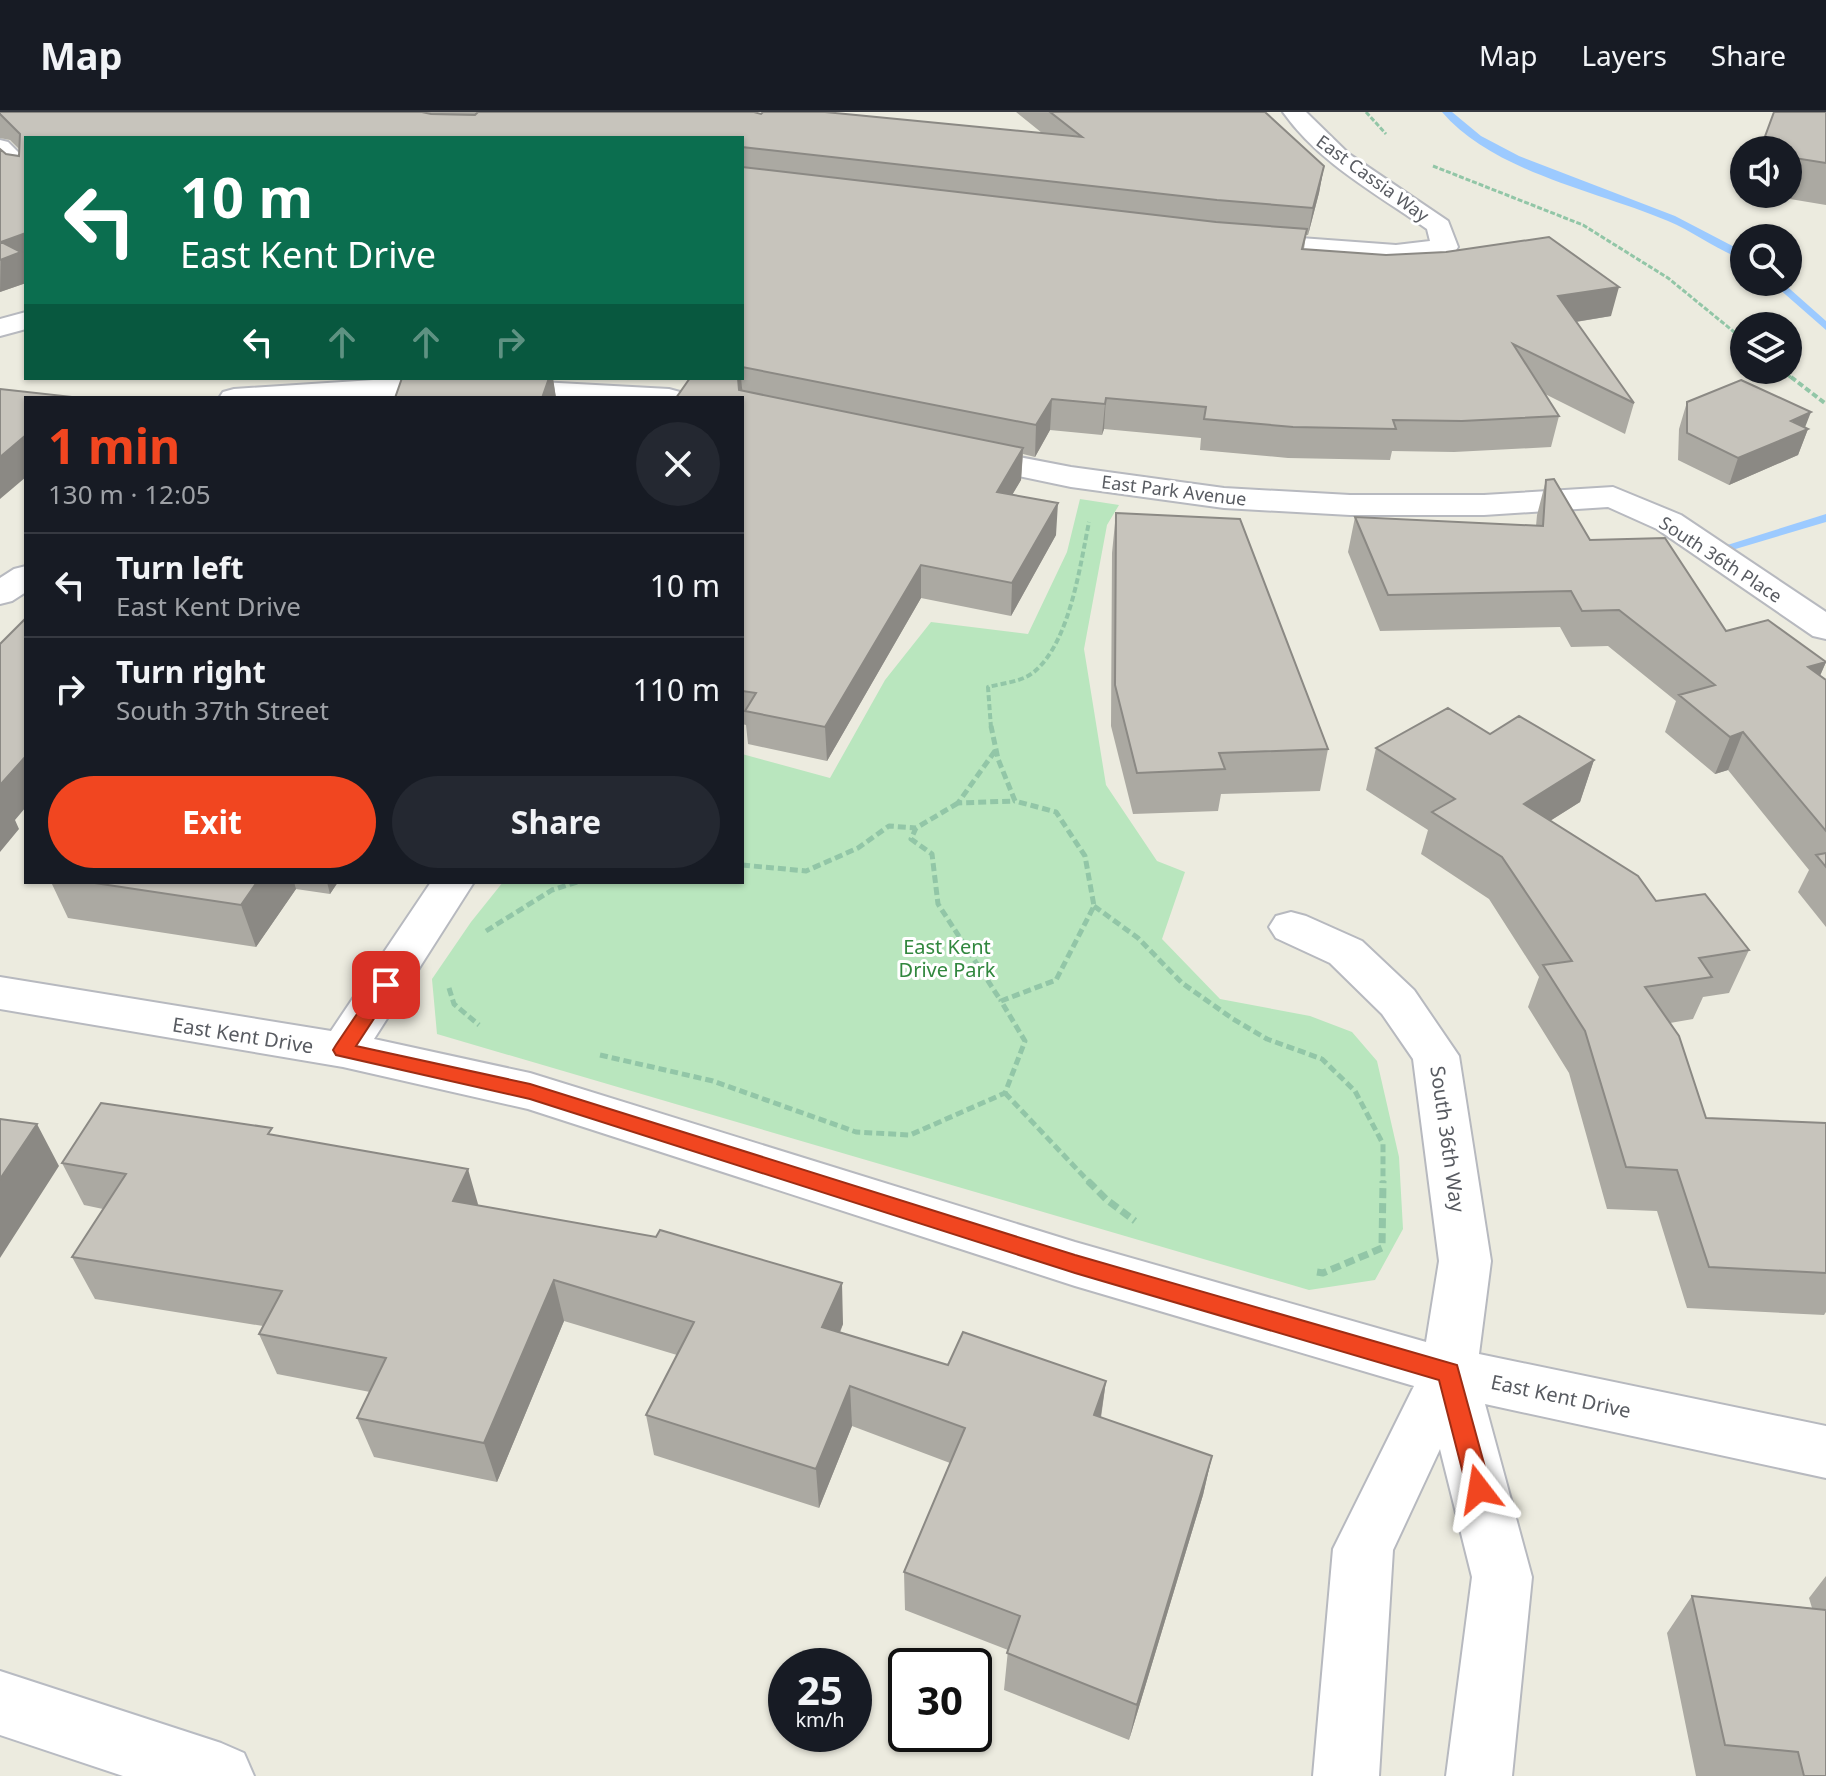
<!DOCTYPE html>
<meta charset="utf-8">
<style>
body{margin:0;font-family:"Noto Sans",sans-serif;background:#242831;color:#f1f3f6;height:100vh;display:flex;flex-direction:column;font-size:30px;white-space:nowrap}
*{box-sizing:border-box;margin:0}
p{font-size:26px;color:#9ea1a6}
.icon{flex:none;width:44px;height:44px;fill:none;stroke:currentColor;stroke-width:2;stroke-linecap:round;stroke-linejoin:round}
.map{position:relative;flex:1;overflow:hidden}
.side{position:absolute;left:24px;top:284px;width:720px;height:488px;display:flex;flex-direction:column;background:#171b24;border-radius:0px;box-shadow:0 2px 6px #0004}
.side>*{flex:none}
.hud{position:absolute;left:24px;top:24px;width:720px;height:244px;border-radius:0px;box-shadow:0 2px 6px #0004;background:#0b6e4f;color:#fff;overflow:hidden}
.fabs{position:absolute;left:1730px;top:24px;display:grid;gap:16px}
.fabs a{display:grid;place-items:center;width:72px;height:72px;border-radius:50%;background:#171b24;box-shadow:0 2px 6px #0004;font-size:40px}
.speed{position:absolute;left:768px;top:1536px;display:flex;gap:16px;font-size:40px;font-weight:700;text-align:center}
.speed>*{display:grid;place-content:center;width:104px;height:104px;border-radius:50%;background:#171b24;box-shadow:0 2px 6px #0004;line-height:1}
.speed small{font-size:20px;font-weight:400}
.speed .limit{border:4px solid #111;border-radius:12px;background:#fff;color:#111}
.pin{position:absolute;display:grid;place-items:center;width:68px;height:68px;color:#fff;margin:-34px;border-radius:16px;box-shadow:0 4px 12px #0006}
.me{position:absolute;width:88px;margin:-44px;rotate:346deg;stroke-linejoin:round;filter:drop-shadow(0 0 6px #0008)}
.turn{display:flex;align-items:center;gap:28px;height:168px;padding:0 24px;font-size:36px}
.turn .icon{width:104px;height:104px;stroke-width:2.5}
.turn b{display:block;font-size:56px;line-height:68px}
.lanes{display:flex;align-items:center;height:76px;padding:0 24px;background:#0003;justify-content:center;gap:40px;direction:ltr}
.lanes .off{opacity:.35}
.round{display:grid;place-items:center;flex:none;width:84px;height:84px;border-radius:42px;background:#242831}
.head{display:flex;align-items:center;justify-content:space-between;height:136px;padding:0 24px}
h1{font-size:48px;font-weight:700;line-height:60px;color:#f14620}
.cta{display:flex;gap:16px;margin-top:auto;padding:16px 24px}
.cta a{flex:1;height:92px;border-radius:48px;background:#f14620;color:#fff;font-size:32px;font-weight:700;line-height:92px;text-align:center}
.cta a+a{background:#242831;color:#f1f3f6}
ul{padding:0;list-style:none}
li{display:flex;align-items:center;gap:24px;height:104px;padding:0 24px;border-top:2px solid #363941}
li div{flex:1}
li b{display:block;font-size:30px}
li em{font-style:normal}
header{display:flex;align-items:center;gap:48px;box-sizing:border-box;height:112px;padding:0 40px;background:#171b24;border-bottom:2px solid #363941}
header strong{font-size:38px}
nav{display:flex;gap:44px;margin-inline-start:auto;font-size:28px}
.map>svg:first-child{display:block}
.green{fill:#b9e6be}
.lines{fill:none;stroke-linecap:round;stroke-linejoin:round}
.stream{fill:#9ccaff;fill-rule:evenodd}
.street-casing{stroke:#b7b9bf;stroke-width:4}
.secondary-casing{stroke:#b8bbc2;stroke-width:4}
.path-far3{stroke:#92c6a7;stroke-width:3;stroke-dasharray:5 2;stroke-linecap:butt}
.path-far2{stroke:#92c6a7;stroke-width:4;stroke-dasharray:6 3;stroke-linecap:butt}
.path-far1{stroke:#92c6a7;stroke-width:5;stroke-dasharray:8 4;stroke-linecap:butt}
.path{stroke:#92c6a7;stroke-width:7;stroke-dasharray:10 5;stroke-linecap:butt}
.street{fill:#fff;fill-rule:evenodd}
.secondary{fill:#fff;fill-rule:evenodd}
.wall{fill:#aba9a2}
.shaded-wall{fill:#8b8984}
.building{fill:#c7c4bc;stroke:#8b8984;stroke-width:2}
.route{fill:#f14620;stroke:#9d2e15;stroke-width:2}
.labels{text-anchor:middle;dominant-baseline:central;stroke-width:6;stroke-linejoin:round;paint-order:stroke}
.far-street-label{font-size:18px;fill:#585b61;stroke:#fff}
.park-label{font-size:20px;fill:#31873e;stroke:#fff}
.street-label{font-size:20px;fill:#585b61;stroke:#fff}
</style>
<header>
<strong>Map</strong>
<nav><a>Map</a><a>Layers</a><a>Share</a></nav>
</header>
<div class="map">
<svg width="1826" height="1664" viewBox="0 0 1826 1664">
<rect width="100%" height="100%" fill="#ecebdf"/>
<path class="green" d="M1080 387 1119 393 1107 413 1084 537 1106 673 1157 749 1185 760 1162 827 1220 887 1310 904 1352 920 1377 949 1399 1045 1403 1117 1375 1168 1309 1178 437 922 432 867 471 810 503 770H742V642L830 666 885 568 931 510 1028 522 1067 440Z"/>
<g class="lines">
<path class="stream" d="M1442 0H1452L1481 24 1519 44 1675 104 1744 140V148C1719 139 1694 120 1668 109 1597 79 1493 60 1442 0Z
M1771 170H1782L1826 209V218Z
M1826 402V410L1712 444 1705 440Z"/>
<g class="street-casing">
<path id="street" d="M1283 0H1306L1349 42 1448 109 1458 135 1454 141 1396 149 1238 135 1234 130 1238 125 1247 122 1396 133 1430 129 1427 117C1377 82 1319 51 1283 0Z
M0 28 8 30 26 48V69L17 67 0 49Z
M26 200V217L0 224V207Z
M404 266H467L669 277 680 280 684 286H508L433 282 370 286H219L223 280 234 277Z
M962 334 1071 355 1224 376 1350 383H1484L1613 375 1681 403 1826 500V527L1813 524 1657 417 1608 395 1484 403H1350L1224 396 1071 375 951 350 946 343 951 336Z
M26 454V480L12 489 0 492V466L14 457Z
M431 770H474L374 927 530 961 1075 1130 1426 1230 1439 1149 1413 947 1382 902 1330 851 1276 826 1269 815 1276 804 1291 800 1306 804 1362 829 1414 878 1459 944 1491 1149 1479 1242 1826 1314V1366L1485 1292 1532 1465 1512 1664H1446L1472 1465 1440 1337 1393 1438 1379 1664H1313L1333 1437 1414 1274 1075 1174 528 997 343 955 0 897V865L331 919Z"/>
</g>
<g class="secondary-casing">
<path id="secondary" d="M0 1559 221 1631 244 1641 254 1664H123L0 1623Z"/>
</g>
<path class="path-far3" d="M1366 0 1386 22
M1433 54 1583 113 1668 166 1744 228
M1781 258 1793 267"/>
<path class="path-far2" d="M1791 265 1826 292
M991 616 988 575C1003 571 1023 570 1035 559 1070 529 1080 454 1089 410"/>
<path class="path-far1" d="M995 639 958 691 1015 689
M958 691 916 716 911 727 932 742 938 792 1001 889
M742 753 806 759 858 736 889 714 916 716
M1094 794 1138 826 1182 871 1233 907 1267 927 1322 947 1355 979 1383 1032V1071
M486 819 552 778 577 770
M449 876 454 892 479 913
M600 943 713 969 856 1020 910 1023 1005 981 1025 929 1001 889 1056 868 1094 794 1085 744 1056 700 1015 689 998 647 991 614
M1005 981 1090 1071"/>
<path class="path" d="M1088 1069 1107 1088 1135 1109
M1317 1160 1323 1161 1382 1136 1383 1069"/>
<use href="#street" class="street"/>
<use href="#secondary" class="secondary"/>
</g>
<path class="wall" d="M0 0H754L761 2 1042 21 1016 0H1265L1324 54 1319 81 1308 123H1306L1304 137 1611 204 1576 210 1634 291 1625 322 1545 282 1559 304 1551 335 1454 340 1392 339 1390 348 1288 346 1200 338 1201 326 1104 317 1102 323 1050 318 1035 345 1023 342 1021 368 1012 383 1056 423 1011 504 921 486 827 649 748 632 746 613 742 612V286L690 266H742V26H26V171L0 180V37L6 42 19 44V37L10 28 0 26Z
M1826 0V93L1761 82H1788V38Z
M402 266H564V268H553L556 286Z
M1687 290 1805 315 1808 317 1798 343 1729 373 1678 348 1679 317Z
M1546 368 1590 428 1726 519 1826 550 1820 564 1826 568V815L1798 780 1809 758 1728 658 1715 662 1665 620 1676 589 1608 534 1571 535 1560 515 1380 519 1348 440 1355 405 1536 414 1537 403Z
M1116 401 1328 637 1320 679 1221 682 1218 699 1133 702 1111 614 1112 441Z
M1490 622 1594 648 1580 690 1550 709 1656 789 1749 838 1729 881 1703 885 1693 907 1670 911 1706 1006 1826 1011V1200L1824 1203 1687 1196 1657 1099 1607 1097 1569 961 1528 895 1539 865 1489 787 1421 742 1428 718 1366 678 1376 636Z
M51 770H338L330 782 296 777 256 835 68 806Z
M275 1023 478 1094 843 1212 840 1221 948 1253 1106 1269 1101 1306 1212 1344 1203 1383 1129 1628 1004 1578 1008 1538 905 1498 904 1460 950 1351 852 1314 819 1396 654 1343 646 1303 677 1243 564 1209 497 1370 374 1345 357 1306 370 1280 277 1262 259 1222 263 1214 95 1187 72 1145 103 1097 84 1093 62 1051Z
M1826 1464V1664H1696L1667 1521 1692 1484 1812 1496 1809 1486Z"/>
<path class="shaded-wall" d="M1324 54 1319 81 1308 123 1313 96Z
M26 121V171L0 180 1 130Z
M1619 175 1611 204 1550 214 1558 184Z
M549 266H553L556 286H542Z
M737 266H741L743 285 739 286Z
M1106 286 1104 317 1102 323 1105 292Z
M1052 287 1050 318 1035 345 1036 313Z
M1811 300 1804 318 1808 317 1798 343 1729 373 1738 346 1791 309Z
M26 323V365L0 387V345Z
M1023 336 1021 368 995 412 997 380Z
M1058 391 1056 423 1011 504 1012 471Z
M921 453V486L827 649 825 615Z
M1826 550 1810 586 1808 555Z
M1743 620 1728 658 1715 662 1730 625Z
M26 644V695L15 708 19 717 0 740V673Z
M1594 648 1580 690 1510 734 1524 692Z
M257 770H294L296 777 256 835 241 793Z
M327 770H338L330 782Z
M37 1012 59 1054 0 1146V1067Z
M468 1057 480 1099 453 1089Z
M554 1168 564 1209 497 1370 484 1331Z
M842 1171 843 1212 824 1256 822 1215Z
M1106 1269 1100 1309 1094 1303Z
M850 1274 852 1314 819 1396 816 1357Z
M1212 1344 1203 1383 1129 1628 1137 1593Z"/>
<path class="building" d="M0 0H422L431 2 475 3 478 0H754L761 2 763 0H825L1082 25 1050 0H1265L1324 54 1313 96 1217 88 742 35V26H26V121L1 130 21 140 0 148V37L6 42 19 44 20 22 0 2Z
M1774 0H1826V51L1788 45V38H1760Z
M742 55 1216 110 1307 117 1302 137 1386 143 1446 140 1549 125 1619 175 1558 184 1634 291 1513 232 1559 304 1462 309 1393 308 1396 317 1293 315 1204 307 1206 295 1106 286 1105 292 1052 287 1036 313 742 255Z
M402 266H549L542 286H395Z
M690 266H738L739 278 1023 336 997 380 1058 391 1012 471 921 453 825 615 745 599 756 581 742 579V286H676Z
M1741 268 1811 300 1791 309 1808 317 1738 346 1687 321V290Z
M0 277 73 285 71 286H26V323L0 345Z
M1554 367 1590 428 1665 426 1726 519 1768 508 1826 550 1808 555 1826 568V719L1743 620 1730 625 1679 583 1715 573 1619 498 1582 499 1571 479 1388 483 1355 405 1543 414 1546 368Z
M1116 401 1240 407 1328 637 1219 641 1225 657 1137 661 1115 573Z
M26 506V644L0 673V532Z
M1448 596 1490 622 1519 604 1594 648 1524 692 1638 764 1656 789 1705 782 1749 838 1699 846 1712 865 1645 875 1679 924 1706 1006 1826 1011V1161L1709 1155 1677 1058 1626 1055 1585 919 1543 853 1572 849 1502 745 1432 700 1455 687 1376 636Z
M1826 741V755L1816 743Z
M88 770H257L241 793Z
M101 991 272 1016 268 1022 468 1057 453 1089 656 1125 660 1118 842 1171 822 1215 948 1253 963 1220 1106 1269 1094 1303 1212 1344 1137 1593 1007 1541 1020 1504 904 1460 965 1316 850 1274 816 1357 646 1303 694 1210 554 1168 484 1331 357 1306 386 1246 259 1222 282 1179 72 1145 126 1062 62 1051Z
M0 1007 37 1012 0 1067Z
M1692 1484 1826 1498V1664H1804L1798 1640 1725 1633Z"/>
<path class="route" d="M386 866 396 873 356 934 530 972 1075 1143 1457 1253 1491 1377 1488 1385 1479 1388 1471 1385 1467 1377 1439 1268 1075 1161 530 987 336 943 333 938 336 933 380 868Z"/>
<g class="labels">
<g class="far-street-label">
<text transform="translate(1373 66) rotate(36)">East Cassia Way</text>
<text transform="translate(1174 378) rotate(7)">East Park Avenue</text>
<text transform="translate(1721 447) rotate(33)">South 36th Place</text>
</g>
<g class="park-label">
<text x="947" y="834">East Kent<tspan x="947" dy="23">Drive Park</tspan></text>
</g>
<g class="street-label">
<text transform="translate(243 923) rotate(9)">East Kent Drive</text>
<text transform="translate(1448 1027) rotate(82)">South 36th Way</text>
<text transform="translate(1561 1284) rotate(12)">East Kent Drive</text>
</g>
</g>
</svg>
<div class="fabs">
<a><svg class="icon" aria-label="sound" viewBox="0 0 24 24"><path d="M4 9h4l5-4v14l-5-4H4zM17 9q2 3 0 6"/></svg></a>
<a><svg class="icon" aria-label="search" viewBox="0 0 24 24"><circle cx="10" cy="10" r="6"/><path d="M15 15l6 6"/></svg></a>
<a><svg class="icon" aria-label="layers" viewBox="0 0 24 24"><path d="M12 4l9 5-9 5-9-5zM3 14l9 5 9-5"/></svg></a>
</div>
<div class="speed"><div>25<small>km/h</small></div><div class="limit">30</div></div>
<div class="pin" style="left:386px;top:873px;background:#d93025"><svg class="icon" aria-label="arrive" viewBox="0 0 24 24"><path d="M6 21V4h12l-3 4 3 4H6"/></svg></div>
<svg class="me" style="left:1479px;top:1377px" viewBox="-20 -20 40 40"><path d="M0-17L14 15 0 8-14 15z" fill="#f14620" stroke="#fff" stroke-width="4"/></svg>
<div class="hud">
<div class="turn"><svg class="icon" aria-label="left" viewBox="0 0 24 24"><path d="M17 20v-9H6M10 6l-5 5 5 5"/></svg><div><b>10 m</b>East Kent Drive</div></div>
<div class="lanes"><svg class="icon" aria-label="left" viewBox="0 0 24 24"><path d="M17 20v-9H6M10 6l-5 5 5 5"/></svg><svg class="icon off" aria-label="ahead" viewBox="0 0 24 24"><path d="M12 20V5M6 11l6-6 6 6"/></svg><svg class="icon off" aria-label="ahead" viewBox="0 0 24 24"><path d="M12 20V5M6 11l6-6 6 6"/></svg><svg class="icon off" aria-label="right" viewBox="0 0 24 24"><path d="M7 20v-9h11M14 6l5 5-5 5"/></svg></div>
</div>
<section class="side">
<div class="head"><div><h1>1 min</h1><p>130 m · 12:05</p></div><a class="round"><svg class="icon" aria-label="close" viewBox="0 0 24 24"><path d="M6 6l12 12M18 6L6 18"/></svg></a></div>
<ul>
<li><svg class="icon" aria-label="left" viewBox="0 0 24 24"><path d="M17 20v-9H6M10 6l-5 5 5 5"/></svg><div><b>Turn left</b><p>East Kent Drive</p></div><em>10 m</em></li>
<li><svg class="icon" aria-label="right" viewBox="0 0 24 24"><path d="M7 20v-9h11M14 6l5 5-5 5"/></svg><div><b>Turn right</b><p>South 37th Street</p></div><em>110 m</em></li>
</ul>
<div class="cta"><a>Exit</a><a>Share</a></div>
</section>
</div>
